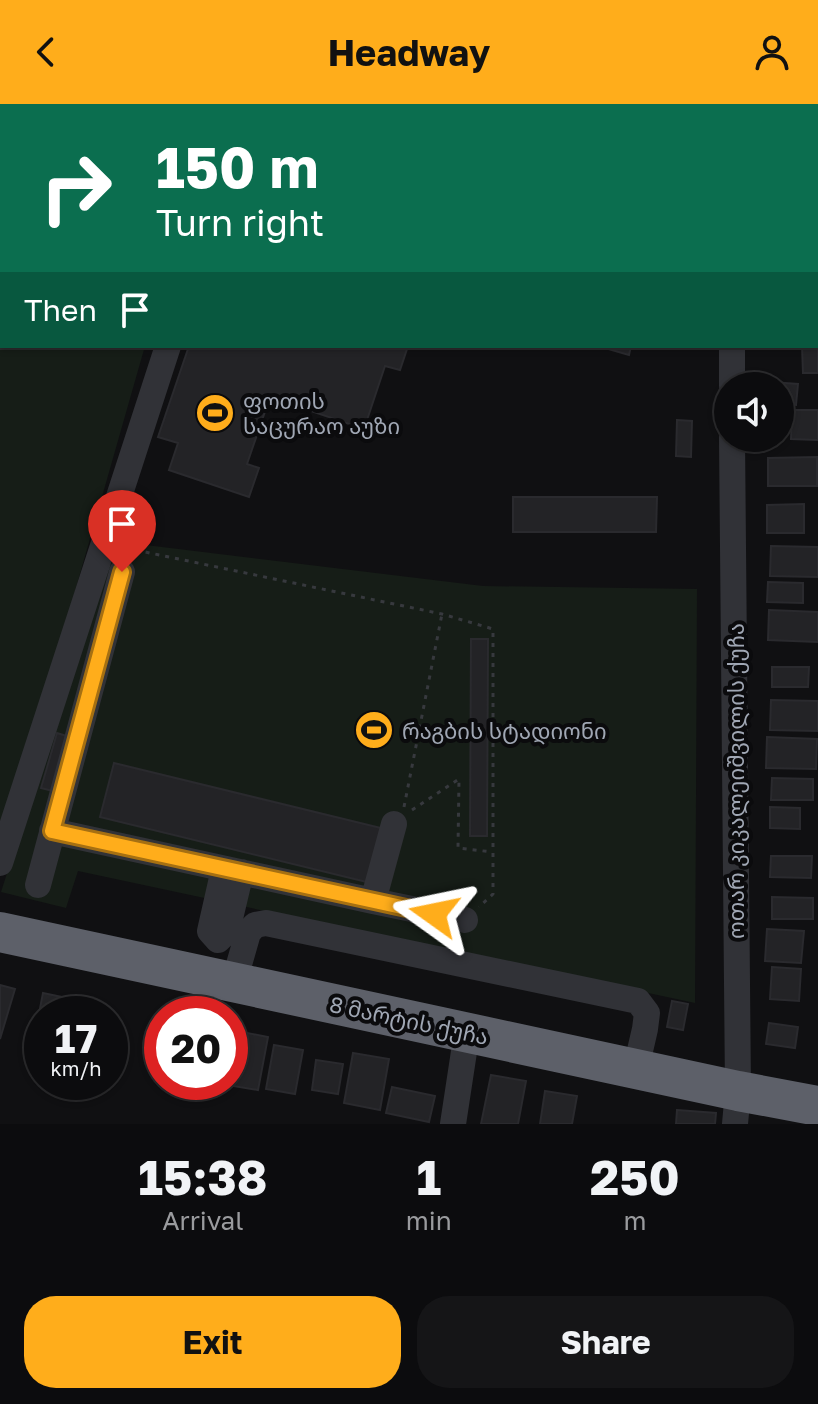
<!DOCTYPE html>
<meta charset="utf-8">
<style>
body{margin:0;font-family:"Golos Text","Noto Sans Georgian",sans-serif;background:#151517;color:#f1f3f6;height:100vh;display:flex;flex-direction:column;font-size:30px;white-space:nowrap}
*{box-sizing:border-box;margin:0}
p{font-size:26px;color:#9a9b9e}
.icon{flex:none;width:44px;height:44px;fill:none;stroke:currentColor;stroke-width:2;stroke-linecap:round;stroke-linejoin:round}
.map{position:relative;height:1020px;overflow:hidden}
.side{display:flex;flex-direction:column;background:#0c0c0e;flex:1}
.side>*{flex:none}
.hud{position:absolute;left:0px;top:0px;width:818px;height:244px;box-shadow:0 2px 6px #0004,0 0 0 2px #2c2c2e;background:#0b6e4f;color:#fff;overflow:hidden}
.controls{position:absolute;left:714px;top:268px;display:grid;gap:16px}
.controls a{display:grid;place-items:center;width:80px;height:80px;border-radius:50%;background:#0c0c0e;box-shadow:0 2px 6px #0004,0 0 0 2px #2c2c2e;font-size:40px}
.speed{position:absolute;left:24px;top:892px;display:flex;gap:16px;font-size:40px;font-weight:700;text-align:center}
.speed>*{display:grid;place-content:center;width:104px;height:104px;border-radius:50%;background:#0c0c0e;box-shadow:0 2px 6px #0004,0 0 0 2px #2c2c2e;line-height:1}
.speed small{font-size:20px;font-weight:400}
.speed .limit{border:12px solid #d22;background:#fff;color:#111}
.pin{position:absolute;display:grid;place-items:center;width:68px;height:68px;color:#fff;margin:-82px -34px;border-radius:50% 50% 50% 0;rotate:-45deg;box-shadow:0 0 8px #0007}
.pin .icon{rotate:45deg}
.me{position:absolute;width:88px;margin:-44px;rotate:282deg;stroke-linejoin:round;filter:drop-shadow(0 0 6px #0008)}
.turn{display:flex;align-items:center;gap:28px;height:168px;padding:0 24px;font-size:36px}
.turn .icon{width:104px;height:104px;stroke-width:2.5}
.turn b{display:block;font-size:56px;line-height:68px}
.then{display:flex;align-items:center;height:76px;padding:0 24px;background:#0003;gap:16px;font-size:30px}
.eta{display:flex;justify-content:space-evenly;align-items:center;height:136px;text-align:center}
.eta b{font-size:48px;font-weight:700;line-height:56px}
.primary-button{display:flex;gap:16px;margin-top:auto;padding:16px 24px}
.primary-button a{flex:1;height:92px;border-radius:32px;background:#ffad1b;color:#111;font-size:32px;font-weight:700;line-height:92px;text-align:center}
.primary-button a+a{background:#151517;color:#f1f3f6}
header{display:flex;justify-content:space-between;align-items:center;height:104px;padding:0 24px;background:#ffad1b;color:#111;font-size:36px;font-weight:700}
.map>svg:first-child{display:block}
.green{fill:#161d17}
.building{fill:#232326;stroke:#2a2a2e;stroke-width:2}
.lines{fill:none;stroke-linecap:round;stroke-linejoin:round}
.path{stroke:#37393e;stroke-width:3;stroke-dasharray:4 6;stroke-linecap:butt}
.minor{stroke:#313237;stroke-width:26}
.highway{stroke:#5d6069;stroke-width:40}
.route-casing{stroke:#a67012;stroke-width:20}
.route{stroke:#ffad1b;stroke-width:14}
.labels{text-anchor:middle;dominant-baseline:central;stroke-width:8;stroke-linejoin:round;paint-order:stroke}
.poi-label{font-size:22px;fill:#a0a7b4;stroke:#0b0b0d;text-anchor:start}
.street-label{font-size:22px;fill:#a0a7b4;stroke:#0b0b0d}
</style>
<header><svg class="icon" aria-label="back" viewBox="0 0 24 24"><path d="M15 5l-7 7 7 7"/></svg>Headway<svg class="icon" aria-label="person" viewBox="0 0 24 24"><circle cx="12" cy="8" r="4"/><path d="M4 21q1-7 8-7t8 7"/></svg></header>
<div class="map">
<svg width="818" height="1020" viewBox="0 0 818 1020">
<rect width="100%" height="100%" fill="#101012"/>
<path class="green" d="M2 138V242H145L0 750V144Z
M113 437 483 482 697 485 695 899 78 767 66 804 1 788Z"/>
<path class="building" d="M722 0H781L780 2H721Z
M816 240H818V269H803L802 242H816Z
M189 242H408L400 266 385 262 364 325 270 293 247 360 259 364 249 393 169 366 178 339 158 333Z
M598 242H631L629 251Z
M771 278 798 280 796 301 780 300V282H771Z
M792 306H818V336L791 335Z
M677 316 692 317 691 353 676 352Z
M817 353V382H768V354Z
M513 393H657L656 428H513Z
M804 400V429H767V401Z
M771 442 818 443V473L770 472Z
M768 478 803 479V499L767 498Z
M769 506 818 508V538L768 536Z
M471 535H488L487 732H470Z
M772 563H809L808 583H772Z
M771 596 818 597V627L770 626Z
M57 629 73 634 57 688 41 684Z
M767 633 817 635 816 665 766 664Z
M114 659 389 726 375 780 100 713Z
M772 674 813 675V696H771Z
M770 703 800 704V725L770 724Z
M771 752H812L811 774 770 773Z
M772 793 813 794V815H772Z
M767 825 804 827 801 859 765 857Z
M772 863 801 865 799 897 770 895Z
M0 881 15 885 0 935Z
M43 889 67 894 64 910H42V926L36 925Z
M672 897 688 900 683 926 667 923Z
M78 898 105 904 104 910H75Z
M769 919 798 923 795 944 766 940Z
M237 927 268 933 258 986 227 981V978H230V962Z
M274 941 303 946 295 990 266 985Z
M353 949 389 955 380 1006 344 999Z
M316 956 343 960 338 990 312 986Z
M491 971 526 977 518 1020H481Z
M392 983 435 992 429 1018 386 1009Z
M545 987 577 992 572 1020H540Z
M677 1006 716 1009 715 1020H676Z"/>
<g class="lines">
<path class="path" d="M126 444 442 510 493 525V790L479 803
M404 703 442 510
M412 706 459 675 458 744 492 748"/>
<path class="minor" d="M555 0 561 2
M246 2 247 0
M814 2 815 0
M816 88H818
M732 242V282
M732 334 738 987 735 1020
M52 727 373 797 394 720
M0 759 168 242
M224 765 210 827 218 836 227 827 241 768
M38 781 122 468
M373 797 465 816
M234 878 248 829 255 821 266 819 638 897 647 909 645 925 636 964
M453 1020 467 928"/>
<path class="highway" d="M0 828 738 987 818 1002"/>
</g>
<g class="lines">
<g class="route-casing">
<path id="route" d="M122 468 52 727 434 810"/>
</g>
<use href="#route" class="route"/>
</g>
<defs>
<g id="stadium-disc" transform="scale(2)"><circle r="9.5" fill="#ffad1b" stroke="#0b0b0d"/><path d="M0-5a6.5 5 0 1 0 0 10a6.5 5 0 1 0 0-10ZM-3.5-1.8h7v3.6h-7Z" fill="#111"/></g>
</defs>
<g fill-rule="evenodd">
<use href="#stadium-disc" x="215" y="309"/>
<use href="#stadium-disc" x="374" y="626"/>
</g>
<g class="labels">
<g class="poi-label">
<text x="243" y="296">ფოთის<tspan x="243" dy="25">საცურაო აუზი</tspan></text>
<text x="402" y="626">რაგბის სტადიონი</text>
</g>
<g class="street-label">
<text transform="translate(735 677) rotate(-90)">ოთარ კიკალეიშვილის ქუჩა</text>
<text transform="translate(409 916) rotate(12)">8 მარტის ქუჩა</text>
</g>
</g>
</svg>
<div class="controls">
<a><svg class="icon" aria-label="sound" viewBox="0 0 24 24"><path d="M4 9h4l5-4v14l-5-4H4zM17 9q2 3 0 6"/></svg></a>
</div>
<div class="speed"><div>17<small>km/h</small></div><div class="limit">20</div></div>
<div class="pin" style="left:122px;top:468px;background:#d93025"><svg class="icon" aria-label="arrive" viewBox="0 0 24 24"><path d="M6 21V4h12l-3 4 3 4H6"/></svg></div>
<svg class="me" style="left:434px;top:810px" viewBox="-20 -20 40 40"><path d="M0-17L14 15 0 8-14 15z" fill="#ffad1b" stroke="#fff" stroke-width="4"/></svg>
<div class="hud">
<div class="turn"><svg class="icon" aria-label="right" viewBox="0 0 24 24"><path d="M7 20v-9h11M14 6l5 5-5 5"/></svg><div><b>150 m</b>Turn right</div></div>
<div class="then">Then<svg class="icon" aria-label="arrive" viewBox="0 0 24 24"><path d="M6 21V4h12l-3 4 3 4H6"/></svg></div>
</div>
</div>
<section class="side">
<div class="eta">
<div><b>15:38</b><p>Arrival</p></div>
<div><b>1</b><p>min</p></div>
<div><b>250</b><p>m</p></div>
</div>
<div class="primary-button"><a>Exit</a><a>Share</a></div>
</section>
